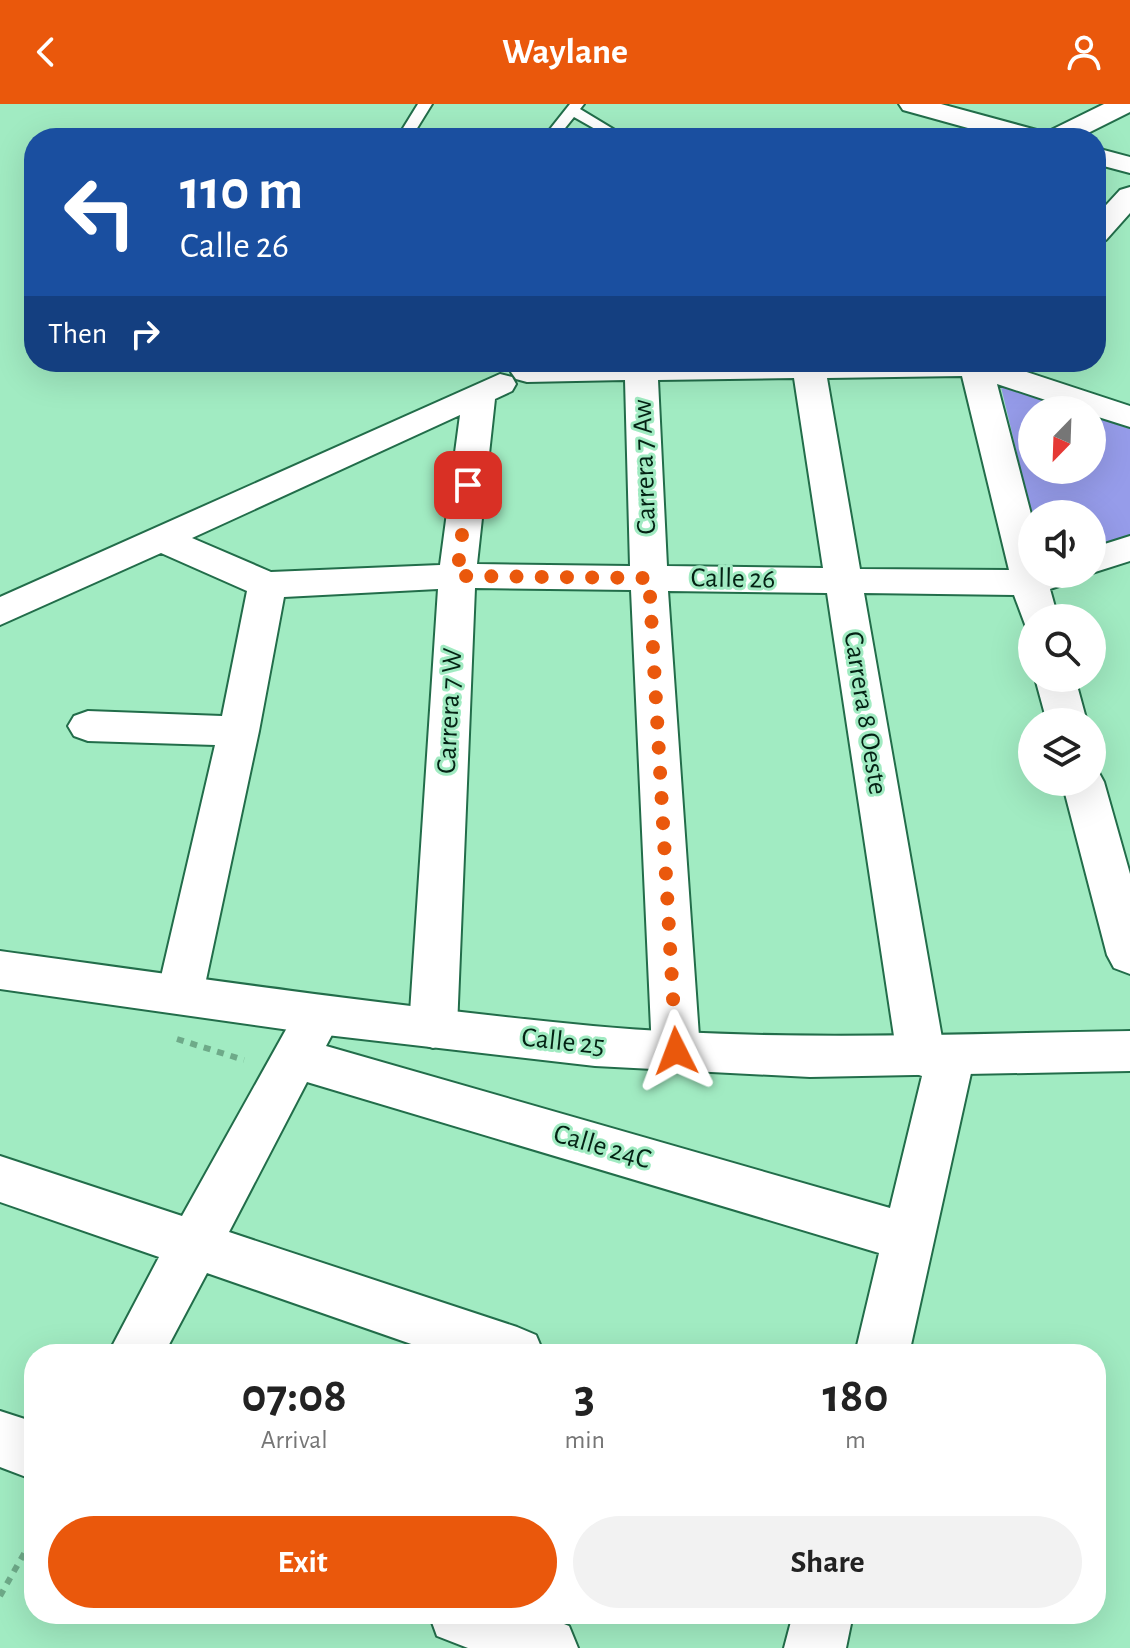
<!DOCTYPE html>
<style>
body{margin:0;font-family:"Alegreya Sans",sans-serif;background:#f2f2f2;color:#222;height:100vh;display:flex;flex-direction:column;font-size:30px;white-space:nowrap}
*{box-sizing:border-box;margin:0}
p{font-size:26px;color:#767676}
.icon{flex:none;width:44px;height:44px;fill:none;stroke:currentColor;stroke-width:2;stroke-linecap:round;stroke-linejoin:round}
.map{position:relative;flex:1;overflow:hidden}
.details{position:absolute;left:24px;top:1240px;width:1082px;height:280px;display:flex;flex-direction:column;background:#fff;border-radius:32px;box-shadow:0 8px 32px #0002}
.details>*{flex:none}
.top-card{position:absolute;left:24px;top:24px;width:1082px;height:244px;border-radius:32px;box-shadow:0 8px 32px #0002;background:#1a4fa0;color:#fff;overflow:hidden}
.needle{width:52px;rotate:203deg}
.fabs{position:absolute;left:1018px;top:292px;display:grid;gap:16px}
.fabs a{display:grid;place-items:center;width:88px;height:88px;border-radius:50%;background:#fff;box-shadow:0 8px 32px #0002;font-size:40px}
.pin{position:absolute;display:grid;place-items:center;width:68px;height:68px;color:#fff;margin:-34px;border-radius:16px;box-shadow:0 4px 12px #0006}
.me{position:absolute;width:88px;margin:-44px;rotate:357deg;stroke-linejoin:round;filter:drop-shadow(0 0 6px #0008)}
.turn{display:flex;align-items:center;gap:28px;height:168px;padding:0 24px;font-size:36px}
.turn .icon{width:104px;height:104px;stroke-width:2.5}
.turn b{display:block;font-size:56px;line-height:68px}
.then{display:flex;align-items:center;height:76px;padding:0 24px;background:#0003;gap:16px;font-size:30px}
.eta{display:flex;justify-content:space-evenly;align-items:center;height:136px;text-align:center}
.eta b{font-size:48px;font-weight:600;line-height:56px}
.primary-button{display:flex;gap:16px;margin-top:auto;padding:16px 24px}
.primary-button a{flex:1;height:92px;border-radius:48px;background:#ea580c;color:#fff;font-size:32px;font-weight:600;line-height:92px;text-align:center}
.primary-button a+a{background:#f2f2f2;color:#222}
header{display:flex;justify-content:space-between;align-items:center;height:104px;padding:0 24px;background:#ea580c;color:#fff;font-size:36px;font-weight:600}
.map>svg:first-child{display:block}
.green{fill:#969cea}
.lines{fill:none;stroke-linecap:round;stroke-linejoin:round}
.lane-casing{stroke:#226d4a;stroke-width:4}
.street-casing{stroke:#226d4a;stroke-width:4}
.secondary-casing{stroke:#226d4a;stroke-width:4}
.path{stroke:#6eaa89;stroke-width:6;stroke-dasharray:7 7;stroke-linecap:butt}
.lane{fill:#fff;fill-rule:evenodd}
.street{fill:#fff;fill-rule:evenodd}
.secondary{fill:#fff;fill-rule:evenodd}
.route{stroke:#ea580c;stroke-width:14;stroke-dasharray:0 25.2}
.labels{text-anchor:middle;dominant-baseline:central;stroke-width:6;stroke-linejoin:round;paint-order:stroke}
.street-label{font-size:28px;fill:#042214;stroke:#a1ebc2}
</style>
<header><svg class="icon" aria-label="back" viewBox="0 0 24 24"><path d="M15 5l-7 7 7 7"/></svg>Waylane<svg class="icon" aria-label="person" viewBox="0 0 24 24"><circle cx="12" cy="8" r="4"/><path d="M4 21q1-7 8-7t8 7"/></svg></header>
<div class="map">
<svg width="1130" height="1544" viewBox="0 0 1130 1544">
<rect width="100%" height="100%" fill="#a1ebc2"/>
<path class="green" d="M1001 283 1073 306H1032V366H1092V312L1130 325V430L1092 446V410L1032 412Z"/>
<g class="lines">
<g class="lane-casing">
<path id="lane" d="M418 0H432L411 34H397Z
M570 0H584L580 5 628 34H611L574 13 557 34H543Z"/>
</g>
<g class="street-casing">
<path id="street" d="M1104 0H1130V8L1078 34H1043L1047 28Z
M1130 83V109L1106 136 1096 139V112L1120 86Z
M527 258H996L1130 302V323L1092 311V306H1076L997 280 1032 414V470H1074L1068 479 1050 485 1058 514H1032V525L1026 523 1014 491 864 489 942 934 951 931 968 937 975 951 909 1250H855L879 1149 307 978 229 1128 517 1223 536 1231 544 1250H440L207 1169 164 1250H108L159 1153 0 1098V1052L182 1112 293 913 310 907 327 913 334 927 326 942 890 1104 922 972 904 966 897 952 827 489 668 487 700 947 693 961 676 967 659 961 652 947 631 486 475 484 457 924 450 938 433 944 416 938 409 924 438 485 284 493 259 627 203 890 197 904 180 909 163 904 157 890 215 641 88 637 74 632 68 622 74 612 88 607 222 612 247 487 161 449 0 521V493L500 270 512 273 516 280 512 287 495 295 477 460 630 462 625 276 527 278 516 275 511 268 516 261ZM962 272 1009 466 860 465 827 274ZM794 274 823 464 667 462 658 276ZM460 311 440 461 271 468 192 434Z
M1130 432V457L1092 469V444Z
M1035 574H1075L1087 618H1047Z
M1092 665 1098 667 1104 678 1130 770V870L1114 864 1107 851 1062 678H1092Z
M0 1307 34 1318V1376L0 1363Z
M429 1510H539L569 1522 578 1544H468L437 1532Z
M793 1510H853L846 1544H784Z"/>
</g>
<g class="secondary-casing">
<path id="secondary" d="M899 0H941L1044 28 1048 34H1004L903 6Z
M1096 44 1130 53V69L1096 60Z
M0 847C197 874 395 903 593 922 771 938 951 930 1130 927V967L810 973 595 962 318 930 0 885Z"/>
</g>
<path class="path" d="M177 935 244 956
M0 1492 34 1432"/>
<use href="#lane" class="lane"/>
<use href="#street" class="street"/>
<use href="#secondary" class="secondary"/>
</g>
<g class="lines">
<path class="route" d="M468 381 457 472 649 474 676 947"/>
</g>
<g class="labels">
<g class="street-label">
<text transform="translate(645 363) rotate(-92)">Carrera 7 Aw</text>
<text transform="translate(733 475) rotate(1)">Calle 26</text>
<text transform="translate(450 607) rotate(-87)">Carrera 7 W</text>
<text transform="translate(865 609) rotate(81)">Carrera 8 Oeste</text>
<text transform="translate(563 938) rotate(6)">Calle 25</text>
<text transform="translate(602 1043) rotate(16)">Calle 24C</text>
</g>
</g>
</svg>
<div class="fabs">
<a><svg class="needle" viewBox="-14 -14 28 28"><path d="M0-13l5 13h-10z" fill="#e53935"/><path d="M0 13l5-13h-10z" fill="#767676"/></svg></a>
<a><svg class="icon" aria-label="sound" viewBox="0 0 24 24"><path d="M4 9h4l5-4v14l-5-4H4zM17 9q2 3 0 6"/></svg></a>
<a><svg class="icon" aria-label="search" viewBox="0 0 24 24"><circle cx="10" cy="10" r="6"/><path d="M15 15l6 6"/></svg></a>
<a><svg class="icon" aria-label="layers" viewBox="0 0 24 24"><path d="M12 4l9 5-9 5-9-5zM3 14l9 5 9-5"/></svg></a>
</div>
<div class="pin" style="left:468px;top:381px;background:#d93025"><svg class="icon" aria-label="arrive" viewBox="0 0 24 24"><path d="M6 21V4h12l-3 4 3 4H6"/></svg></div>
<svg class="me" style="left:676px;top:947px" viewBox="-20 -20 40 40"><path d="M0-17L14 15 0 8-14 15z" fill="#ea580c" stroke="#fff" stroke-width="4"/></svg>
<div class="top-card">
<div class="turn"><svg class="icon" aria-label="left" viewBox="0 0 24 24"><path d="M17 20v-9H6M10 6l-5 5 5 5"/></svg><div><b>110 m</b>Calle 26</div></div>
<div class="then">Then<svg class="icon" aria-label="right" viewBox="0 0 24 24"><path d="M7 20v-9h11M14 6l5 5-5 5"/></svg></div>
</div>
<section class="details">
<div class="eta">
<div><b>07:08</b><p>Arrival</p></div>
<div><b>3</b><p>min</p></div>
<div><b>180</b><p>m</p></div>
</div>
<div class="primary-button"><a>Exit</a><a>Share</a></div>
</section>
</div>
